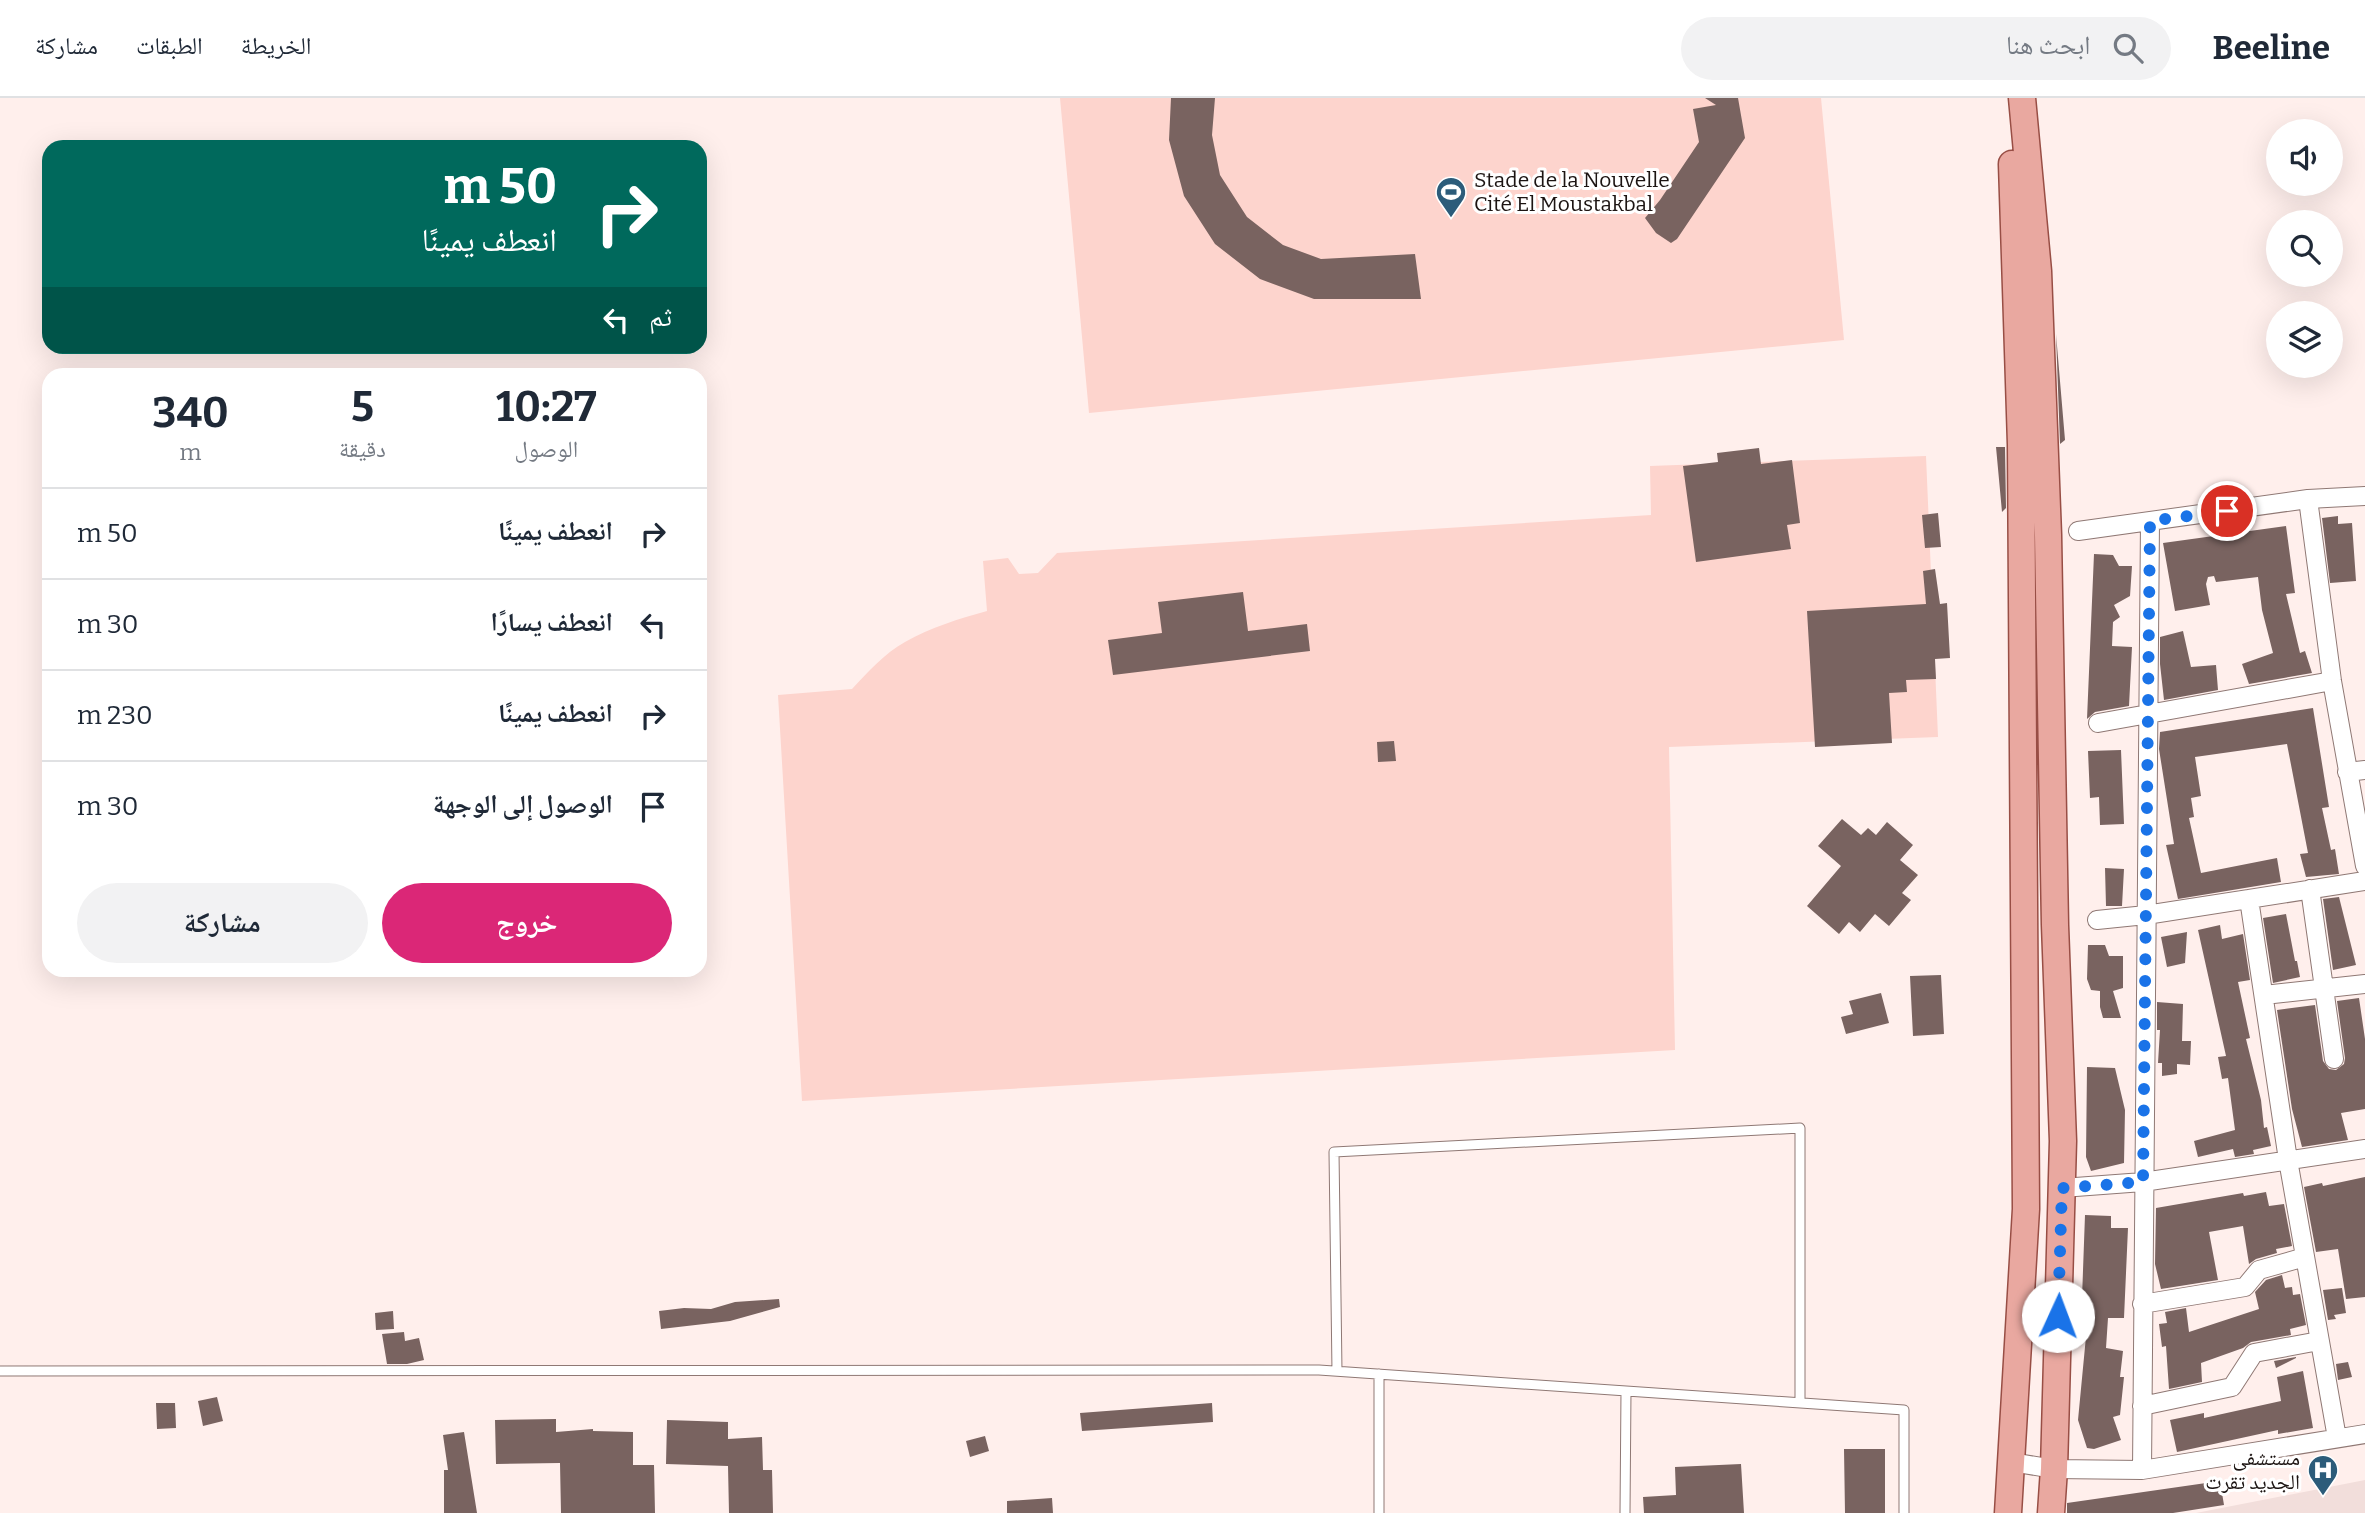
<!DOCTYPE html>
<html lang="ar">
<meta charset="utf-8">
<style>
body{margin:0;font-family:Bitter,"Noto Naskh Arabic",serif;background:#f2f2f3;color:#1f2937;direction:rtl;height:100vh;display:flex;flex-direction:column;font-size:26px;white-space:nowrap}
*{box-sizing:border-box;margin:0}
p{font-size:23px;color:#747a83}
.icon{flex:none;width:38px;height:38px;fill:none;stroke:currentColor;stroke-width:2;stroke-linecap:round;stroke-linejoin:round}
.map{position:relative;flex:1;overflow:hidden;direction:ltr}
.drawer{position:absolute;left:42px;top:270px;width:665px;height:609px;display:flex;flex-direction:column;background:#fff;border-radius:21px;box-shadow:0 7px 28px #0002;direction:rtl}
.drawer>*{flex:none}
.hud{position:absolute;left:42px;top:42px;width:665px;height:214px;border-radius:21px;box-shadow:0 7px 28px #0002;direction:rtl;background:#00695c;color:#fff;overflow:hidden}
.controls{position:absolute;left:2266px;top:21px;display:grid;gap:14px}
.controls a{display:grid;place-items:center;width:77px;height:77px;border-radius:50%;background:#fff;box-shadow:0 7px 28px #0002;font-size:35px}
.pin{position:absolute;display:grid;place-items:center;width:60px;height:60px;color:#fff;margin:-30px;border:4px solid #fff;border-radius:50%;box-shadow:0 2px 7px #0007}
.me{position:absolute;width:77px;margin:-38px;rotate:2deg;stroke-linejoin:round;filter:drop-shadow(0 0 5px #0008)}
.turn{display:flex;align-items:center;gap:24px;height:147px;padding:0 35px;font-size:32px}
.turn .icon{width:91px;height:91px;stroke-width:2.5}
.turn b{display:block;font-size:49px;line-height:60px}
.then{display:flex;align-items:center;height:66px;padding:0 35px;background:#0003;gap:14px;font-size:26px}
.eta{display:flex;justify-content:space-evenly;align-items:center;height:119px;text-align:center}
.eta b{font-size:42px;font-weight:700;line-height:49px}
.cta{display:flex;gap:14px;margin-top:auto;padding:14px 35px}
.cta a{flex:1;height:80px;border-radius:42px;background:#db2777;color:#fff;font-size:28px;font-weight:700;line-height:80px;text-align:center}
.cta a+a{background:#f2f2f3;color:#1f2937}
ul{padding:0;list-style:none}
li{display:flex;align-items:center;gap:21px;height:91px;padding:0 35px;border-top:2px solid #e0e1e3}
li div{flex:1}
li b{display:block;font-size:26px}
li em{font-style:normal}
header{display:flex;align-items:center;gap:42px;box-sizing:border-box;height:98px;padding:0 35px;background:#fff;border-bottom:2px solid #e0e1e3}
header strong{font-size:33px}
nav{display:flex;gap:38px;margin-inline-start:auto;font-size:24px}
.search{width:490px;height:63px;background:#f2f2f3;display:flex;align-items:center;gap:18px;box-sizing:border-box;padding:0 24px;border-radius:38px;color:#747a83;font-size:26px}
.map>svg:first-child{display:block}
.built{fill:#f2dedb}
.green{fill:#fdd4cd}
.building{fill:#796360}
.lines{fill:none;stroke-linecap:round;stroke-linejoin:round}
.lane-casing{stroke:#8f7874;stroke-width:11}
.street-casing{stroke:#8f7874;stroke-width:20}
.primary-casing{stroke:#984e45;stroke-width:29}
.lane{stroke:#fff;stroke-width:9}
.street{stroke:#fff;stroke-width:18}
.primary{stroke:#e9a8a0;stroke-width:26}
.route{stroke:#1a73e8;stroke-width:12;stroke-dasharray:0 21.6}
.labels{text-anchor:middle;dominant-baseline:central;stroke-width:6;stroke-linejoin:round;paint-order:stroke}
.poi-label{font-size:21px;fill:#1c1412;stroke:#fff;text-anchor:start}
</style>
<header>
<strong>Beeline</strong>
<div class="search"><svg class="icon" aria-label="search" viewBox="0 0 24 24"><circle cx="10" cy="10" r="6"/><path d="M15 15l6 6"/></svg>ابحث هنا</div>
<nav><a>الخريطة</a><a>الطبقات</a><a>مشاركة</a></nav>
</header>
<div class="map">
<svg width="2365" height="1415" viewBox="0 0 2365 1415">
<rect width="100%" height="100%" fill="#ffefec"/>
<path class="built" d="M2365 1382V1415H2196Z"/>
<path class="green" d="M1060 0H1821L1844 242 1089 315Z
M1926 358 1938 639 1669 649 1675 952 802 1003 778 597 852 591C868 574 885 555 905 544 931 529 959 521 987 513L983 463 1008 460 1019 476 1038 475 1057 455 1651 417 1650 368Z"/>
<path class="building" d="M1171 0H1215L1212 37 1220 77 1247 119 1283 147 1321 161 1415 156 1421 201H1314L1260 181 1215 146 1184 98 1169 42Z
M1705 0H1738L1745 40 1677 141 1671 145 1656 135 1645 120 1660 102 1699 44 1693 11 1716 7Z
M2056 236 2065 342 2060 346Z
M1996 349H2005L2006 410 2002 414Z
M1759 350 1761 366 1792 362 1800 425 1787 427 1791 451 1696 464 1683 368 1718 364 1717 355Z
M1938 415 1941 449 1925 450 1922 417Z
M2338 418V426L2352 425 2356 483 2330 485 2322 420Z
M2286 428 2295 495 2286 496 2300 555 2305 553 2312 575 2249 586 2242 566 2273 555 2262 512 2258 479 2216 484 2214 478 2208 479 2206 486 2210 507 2175 513 2163 445Z
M2094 456 2113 457 2119 468H2132L2130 498 2114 507 2120 519 2113 524 2112 548 2132 549 2129 608 2095 614 2087 621Z
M1935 471 1940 506 1947 505 1950 560 1935 561 1936 581 1906 582 1907 594 1889 595 1892 645 1815 649 1807 513 1926 506 1923 473Z
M1243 494 1248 533 1307 526 1310 553 1113 577 1108 542 1162 535 1158 504Z
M2183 533 2191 569 2216 567 2218 592 2164 602 2160 566V539Z
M2313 610 2329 709 2322 710 2331 752 2335 751 2339 776 2306 779 2300 756 2308 755 2287 646 2195 659 2201 698 2191 700 2194 719 2189 720 2201 775 2277 760 2281 784 2178 801 2166 747 2174 746 2159 651 2160 634Z
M1394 643 1396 663 1378 664 1377 644Z
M2121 652 2124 726 2100 727 2099 699 2090 700 2088 653Z
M1842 721 1861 737 1868 730 1876 737 1887 724 1913 747 1900 762 1918 777 1902 795 1911 802 1889 828 1875 816 1860 834 1849 824 1839 836 1807 808 1841 768 1818 748Z
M2105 770 2124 771 2122 808H2106Z
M2339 799 2356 867 2333 872 2323 801Z
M2286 816 2295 863H2297L2300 879 2273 885 2263 820Z
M2220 827 2222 841 2243 836 2250 882 2238 884 2250 940 2246 941 2261 1002 2264 1030 2267 1029 2271 1048 2253 1052 2254 1056 2235 1059 2233 1051 2198 1059 2194 1043 2235 1032 2228 980 2222 981 2218 959 2226 958 2198 832Z
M2187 834 2185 865 2167 869 2161 839Z
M2088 847H2105L2109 858H2123V890L2113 893 2121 920H2103L2100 909V893L2091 892 2087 881Z
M1941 877 1944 936 1913 938 1910 878Z
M1881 895 1889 925 1846 936 1841 919 1853 916 1849 903Z
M2359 900 2365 941V1011L2341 1015 2348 1042 2302 1049 2292 1011 2277 912 2315 907 2323 963 2329 971 2336 972 2344 966 2345 960 2337 903Z
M2157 904 2183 906 2182 943H2191L2190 967 2177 966V976L2162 978V965H2158L2160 932H2157Z
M2087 969 2115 970 2125 1012 2124 1065 2091 1073 2086 1059Z
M2365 1079V1199L2346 1201 2338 1151 2316 1154 2304 1089 2322 1085 2323 1088Z
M2266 1094 2269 1108 2284 1106 2292 1148 2276 1151 2277 1155 2256 1161 2249 1166 2243 1128 2209 1134 2218 1182 2161 1191 2155 1166 2156 1110 2243 1095 2244 1098Z
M2085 1117 2111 1118V1130H2128L2124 1220H2108L2106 1250 2123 1253 2120 1279H2124L2120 1317 2113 1319 2121 1342 2094 1351 2087 1350 2078 1322 2087 1228H2081Z
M2282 1177 2285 1190 2292 1189 2293 1197 2300 1196 2306 1227 2290 1231 2291 1237 2251 1244 2243 1250 2201 1265 2202 1284 2169 1291 2166 1248 2162 1249 2159 1226 2167 1225 2165 1214 2186 1210 2189 1234 2259 1211 2255 1194 2266 1182Z
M2342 1190 2346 1215 2334 1217 2336 1221 2328 1222 2323 1192Z
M779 1201 780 1209 730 1223 661 1231 659 1213 684 1210 711 1211 735 1204Z
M393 1213 394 1231 376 1232 375 1215Z
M404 1234 405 1243 419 1240 424 1262 407 1266H387L382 1236Z
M2296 1259V1260L2276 1270 2274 1263Z
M2348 1264 2352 1279 2338 1282 2336 1266Z
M2303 1273 2313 1330 2278 1336V1332L2177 1354 2170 1322 2204 1315V1320L2281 1303 2277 1279Z
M217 1299 223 1323 203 1328 198 1303Z
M156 1305H175L176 1330 157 1331Z
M1212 1305 1213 1324 1082 1333 1080 1315Z
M556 1321V1334L593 1331V1333L633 1334V1367H654L655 1415H561L560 1365 496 1366 495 1322Z
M667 1322 728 1324V1341L762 1339 763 1372H772L773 1415H729L728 1368 666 1366Z
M464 1334 477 1415H444V1372H448L443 1337Z
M985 1338 989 1353 970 1359 966 1343Z
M1844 1351H1885V1415H1845Z
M1741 1366 1744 1415H1644L1643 1399 1676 1397 1675 1369Z
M2220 1383 2224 1407 2173 1415H2067V1405Z
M1052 1400 1053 1415H1007V1403Z"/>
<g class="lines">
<g class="lane-casing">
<path id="lane" d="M0 1273 1319 1272 1904 1312V1415
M1337 1273 1334 1054 1800 1030V1305
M1379 1276V1415
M1625 1415 1626 1293"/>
</g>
<g class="street-casing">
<path id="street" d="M2308 401 2365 398
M2078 433 2308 401 2332 583 2365 768
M2098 625 2332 583
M2347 674 2365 672
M2310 791 2334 961
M2249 801 2288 1062 2337 1340
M2097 822 2146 817 2365 783
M2264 897 2365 886
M2062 1090 2143 1084 2365 1051
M2142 1206 2245 1189 2259 1172 2305 1159
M2142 1308 2232 1289 2254 1255 2319 1243
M2011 1364 2054 1371 2142 1372 2365 1336
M2142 1372 2150 423"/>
</g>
<g class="primary-casing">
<path id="primary" d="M2022 0 2038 173 2048 437 2055 827 2063 1043 2054 1371 2051 1415
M2008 1415 2026 1111 2021 346 2012 66"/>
</g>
<use href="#lane" class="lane"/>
<use href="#street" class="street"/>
<use href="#primary" class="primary"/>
</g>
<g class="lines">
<path class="route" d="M2058 1218 2062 1090 2143 1084 2150 423 2227 413"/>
</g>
<defs>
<g id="stadium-pin" transform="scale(1.575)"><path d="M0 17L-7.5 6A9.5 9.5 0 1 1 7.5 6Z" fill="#2c5c7a" stroke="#fff"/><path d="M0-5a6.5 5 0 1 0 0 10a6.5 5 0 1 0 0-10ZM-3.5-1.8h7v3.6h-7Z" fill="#fff"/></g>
<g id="hospital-pin" transform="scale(1.575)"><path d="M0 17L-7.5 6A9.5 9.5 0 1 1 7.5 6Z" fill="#2c5c7a" stroke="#fff"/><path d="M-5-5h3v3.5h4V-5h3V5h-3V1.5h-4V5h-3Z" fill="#fff"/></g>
</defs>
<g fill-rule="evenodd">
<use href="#stadium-pin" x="1451" y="94"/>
<use href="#hospital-pin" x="2323" y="1372"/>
</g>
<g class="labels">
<g class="poi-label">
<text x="1474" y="82">Stade de la Nouvelle<tspan x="1474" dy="24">Cité El Moustakbal</tspan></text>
<text x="2300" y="1360" text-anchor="end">مستشفى<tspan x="2300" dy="24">الجديد تقرت</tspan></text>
</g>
</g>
</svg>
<div class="controls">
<a><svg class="icon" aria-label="sound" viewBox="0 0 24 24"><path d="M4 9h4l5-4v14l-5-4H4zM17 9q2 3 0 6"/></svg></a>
<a><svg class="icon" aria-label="search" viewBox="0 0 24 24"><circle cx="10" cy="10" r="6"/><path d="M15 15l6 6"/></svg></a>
<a><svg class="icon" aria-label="layers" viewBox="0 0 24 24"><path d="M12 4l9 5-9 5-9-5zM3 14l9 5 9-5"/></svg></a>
</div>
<div class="pin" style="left:2227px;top:413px;background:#d93025"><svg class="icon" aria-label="arrive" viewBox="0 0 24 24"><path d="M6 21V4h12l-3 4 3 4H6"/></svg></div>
<svg class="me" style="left:2058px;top:1218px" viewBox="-20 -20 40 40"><circle r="19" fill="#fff"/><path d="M0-13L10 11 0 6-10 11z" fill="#1a73e8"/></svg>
<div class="hud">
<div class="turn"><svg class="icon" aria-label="right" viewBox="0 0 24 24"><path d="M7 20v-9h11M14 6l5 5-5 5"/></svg><div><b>50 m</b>انعطف يمينًا</div></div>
<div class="then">ثم<svg class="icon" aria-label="left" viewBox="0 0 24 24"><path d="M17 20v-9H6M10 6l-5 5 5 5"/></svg></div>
</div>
<section class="drawer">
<div class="eta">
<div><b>10:27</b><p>الوصول</p></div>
<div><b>5</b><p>دقيقة</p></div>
<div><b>340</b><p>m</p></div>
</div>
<ul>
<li><svg class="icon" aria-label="right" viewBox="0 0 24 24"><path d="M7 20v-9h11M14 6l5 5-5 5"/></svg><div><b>انعطف يمينًا</b></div><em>50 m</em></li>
<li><svg class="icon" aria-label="left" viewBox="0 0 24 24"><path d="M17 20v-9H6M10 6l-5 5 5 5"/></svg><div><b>انعطف يسارًا</b></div><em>30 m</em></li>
<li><svg class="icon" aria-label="right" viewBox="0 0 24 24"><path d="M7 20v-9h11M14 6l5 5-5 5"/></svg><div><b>انعطف يمينًا</b></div><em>230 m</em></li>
<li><svg class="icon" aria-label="arrive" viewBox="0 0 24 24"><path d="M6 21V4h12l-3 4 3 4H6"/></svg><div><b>الوصول إلى الوجهة</b></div><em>30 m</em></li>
</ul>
<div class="cta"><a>خروج</a><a>مشاركة</a></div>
</section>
</div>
